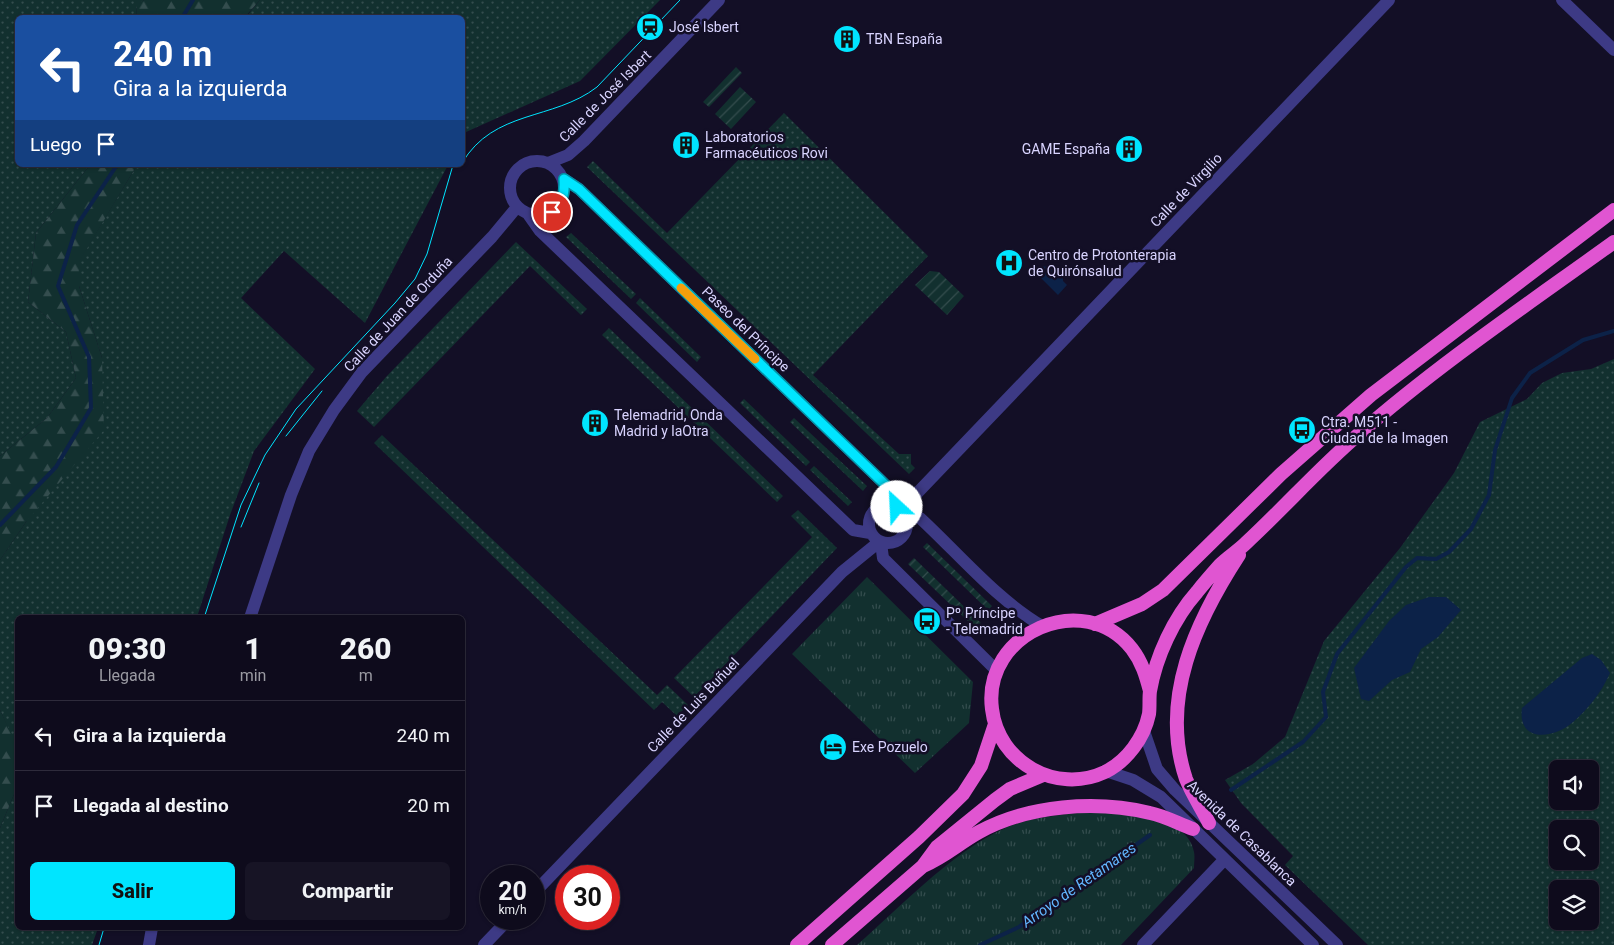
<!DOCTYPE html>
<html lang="es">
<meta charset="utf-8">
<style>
body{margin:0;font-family:Roboto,sans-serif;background:#171425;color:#f1f3f6;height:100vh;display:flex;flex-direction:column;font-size:19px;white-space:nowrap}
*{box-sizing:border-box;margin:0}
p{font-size:16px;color:#9b9ba3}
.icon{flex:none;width:28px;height:28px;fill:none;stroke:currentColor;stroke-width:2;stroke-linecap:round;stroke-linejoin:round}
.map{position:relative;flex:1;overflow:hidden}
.drawer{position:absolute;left:15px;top:615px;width:450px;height:315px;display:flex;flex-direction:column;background:#0e0b1c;border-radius:8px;box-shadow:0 1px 4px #0004,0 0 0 1px #2e2b3b}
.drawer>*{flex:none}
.banner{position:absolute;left:15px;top:15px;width:450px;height:152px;border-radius:8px;box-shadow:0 1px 4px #0004,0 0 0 1px #2e2b3b;background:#1a4fa0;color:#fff;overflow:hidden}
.buttons{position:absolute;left:1549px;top:760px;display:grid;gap:10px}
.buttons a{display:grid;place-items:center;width:50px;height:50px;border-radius:8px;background:#0e0b1c;box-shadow:0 1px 4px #0004,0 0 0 1px #2e2b3b;font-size:25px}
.speed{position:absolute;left:480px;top:865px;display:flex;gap:10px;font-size:25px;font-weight:700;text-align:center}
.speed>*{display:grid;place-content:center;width:65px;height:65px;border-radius:50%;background:#0e0b1c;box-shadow:0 1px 4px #0004,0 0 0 1px #2e2b3b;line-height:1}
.speed small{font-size:12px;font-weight:400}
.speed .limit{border:8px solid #d22;background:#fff;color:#111}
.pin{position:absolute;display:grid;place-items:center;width:42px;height:42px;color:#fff;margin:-21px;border:2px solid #fff;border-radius:50%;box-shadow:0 1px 5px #0007}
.me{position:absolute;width:55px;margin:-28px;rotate:335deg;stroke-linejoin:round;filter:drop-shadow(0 0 4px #0008)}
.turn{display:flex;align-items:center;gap:18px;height:105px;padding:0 15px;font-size:22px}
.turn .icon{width:65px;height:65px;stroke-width:2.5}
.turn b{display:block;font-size:35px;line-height:42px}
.then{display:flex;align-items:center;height:48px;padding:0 15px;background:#0003;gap:10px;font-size:19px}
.eta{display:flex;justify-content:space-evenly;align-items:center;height:85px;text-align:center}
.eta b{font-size:30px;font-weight:800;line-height:35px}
.primary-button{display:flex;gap:10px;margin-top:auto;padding:10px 15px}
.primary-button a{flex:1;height:58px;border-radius:8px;background:#00e5ff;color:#111;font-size:20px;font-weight:800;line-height:58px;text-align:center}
.primary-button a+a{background:#171425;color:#f1f3f6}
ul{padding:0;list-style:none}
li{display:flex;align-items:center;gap:15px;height:70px;padding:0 15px;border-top:1px solid #2e2b3b}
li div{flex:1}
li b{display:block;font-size:19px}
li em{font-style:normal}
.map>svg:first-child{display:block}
.grass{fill:url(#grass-dots);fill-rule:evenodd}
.forest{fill:url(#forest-firs)}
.park{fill:url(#park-tufts)}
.garden{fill:url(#garden-furrows)}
.water{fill:#0c2248}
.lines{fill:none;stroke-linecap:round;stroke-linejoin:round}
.stream{stroke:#0c2248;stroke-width:4}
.minor{stroke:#3d3a85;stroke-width:12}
.trunk{stroke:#e055d1;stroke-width:14}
.tram{stroke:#00e5ff;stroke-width:1}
.route-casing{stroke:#0095a6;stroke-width:12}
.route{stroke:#00e5ff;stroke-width:9}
.slow{stroke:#f59e0b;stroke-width:9}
.labels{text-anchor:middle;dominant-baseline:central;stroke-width:5;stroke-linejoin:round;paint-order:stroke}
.poi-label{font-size:14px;fill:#d9d4ff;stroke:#130f26;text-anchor:start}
.street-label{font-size:14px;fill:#d9d4ff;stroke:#130f26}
.water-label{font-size:15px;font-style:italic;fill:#62b6ff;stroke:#130f26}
</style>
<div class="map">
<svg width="1614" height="945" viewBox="0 0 1614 945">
<defs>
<pattern id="grass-dots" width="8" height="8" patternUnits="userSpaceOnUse" patternTransform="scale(1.25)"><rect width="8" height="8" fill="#12302f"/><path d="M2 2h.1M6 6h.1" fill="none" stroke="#344d4e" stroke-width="1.8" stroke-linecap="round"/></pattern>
<pattern id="forest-firs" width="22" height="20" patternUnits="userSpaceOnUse" patternTransform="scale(1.25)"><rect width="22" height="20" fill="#12302f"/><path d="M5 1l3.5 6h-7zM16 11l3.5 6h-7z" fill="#344d4e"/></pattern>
<pattern id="park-tufts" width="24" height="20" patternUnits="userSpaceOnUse" patternTransform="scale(1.25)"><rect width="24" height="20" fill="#12302f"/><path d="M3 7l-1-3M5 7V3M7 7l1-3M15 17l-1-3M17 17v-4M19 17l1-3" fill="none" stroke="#344d4e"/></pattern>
<pattern id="garden-furrows" width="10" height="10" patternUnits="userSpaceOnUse" patternTransform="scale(1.25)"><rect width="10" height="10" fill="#12302f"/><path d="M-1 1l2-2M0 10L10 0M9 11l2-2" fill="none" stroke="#344d4e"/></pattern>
</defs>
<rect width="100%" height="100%" fill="#130f26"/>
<path class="grass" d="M0 0H144L137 6 136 17 18 18V165H90L36 233 28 302 66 332 76 378 47 418 0 456Z
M260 0H660L580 81 466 132 463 138 462 18H245Z
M784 113 928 256 813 375 899 454H911V464L915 468 909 474 587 167 593 161 667 233Z
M137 165H448L365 323 284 251 241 298 315 369 254 451 230 515 197 617 18 618 17 748 0 710V560L26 522 102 358 79 286V261Z
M571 233 636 294 631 299 566 237Z
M516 242 587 309 581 315 530 266 374 427 357 411 386 377Z
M640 298 701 357 697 362 636 303Z
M609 328 783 496 777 502 602 335Z
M1614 359V945H1368L1285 865 1293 856 1241 803 1225 780 1253 764 1285 737 1324 641 1400 548 1454 473 1480 422 1527 399 1542 383 1562 373 1591 369ZM1558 769H1590V801H1558ZM1558 829H1590V861H1558ZM1558 889H1590V921H1558Z
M744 399 810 462 806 466 740 403Z
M794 418 867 486 863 491 790 422Z
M382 435 657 695 667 685 688 705 677 716 662 702 654 710 374 443Z
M814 466 852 502 848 506 810 470Z
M798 510 837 548 694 697 674 678 812 537 791 516Z
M17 787 18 928H98L92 945H0V828Z"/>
<path class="forest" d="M144 0H260L245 17H136L137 5Z
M90 165H137L79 262V286L102 358 104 430 26 522 0 560V456L47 418 76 378 66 332 28 302 36 233Z
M0 710 18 748 17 787 0 828Z"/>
<path class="park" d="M867 577 973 682 969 723 915 773 792 654Z
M1091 812C1120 814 1188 814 1194 852 1195 857 1194 863 1194 868L1121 945H857C902 906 963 840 1019 823 1043 816 1067 814 1091 812Z"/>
<path class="garden" d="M736 67 742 73 709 107 703 102Z
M740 87 756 102 731 129 715 114Z
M930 271 939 272 964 296 947 315 915 285Z
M927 543 992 606 988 610 923 547Z
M914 558 981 623 975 628 908 564Z"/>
<path class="water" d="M1063 266V281L1067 285 1058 295 1030 267Z
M1429 597H1446L1461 610 1438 637 1421 649 1410 672 1392 680 1369 701 1361 699 1354 668 1389 621 1406 605Z
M1592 654 1601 660 1610 673C1601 693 1589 708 1573 722 1554 739 1517 743 1522 708L1582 658Z"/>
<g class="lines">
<path class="stream" d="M182 18 193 0
M0 525 56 467 91 408 89 357 58 286 77 225 117 165
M1231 790 1303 742 1326 717 1323 692 1337 654 1406 567 1417 558 1436 559 1449 552 1471 529 1489 495 1495 450 1512 398 1530 373 1583 340 1614 331
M980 945 1019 927 1150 835"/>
<path class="minor" d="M1562 0 1614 50
M510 188a27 27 0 1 1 54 0a27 27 0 1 1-54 0Z
M548 163 568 155 584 141 719 0
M564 179 579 189 898 497 897 507
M528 214 540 231 853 530 870 533
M869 524a19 19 0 1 1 38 0a19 19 0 1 1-38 0Z
M901 510 1389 0
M906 516 920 518C959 554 996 599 1042 626
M881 543 883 558 997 671
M250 618 291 495 309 451 334 410 362 372 492 237 517 207
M1144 731 1157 769 1175 790 1337 945
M1106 771 1133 780 1161 797 1313 945
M534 893 842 572 879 542
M149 945 152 928
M484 945 509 919
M1143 945 1224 860"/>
<path class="trunk" d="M1095 624 1142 604 1163 590 1281 474 1371 395 1614 210
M1150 691C1146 676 1142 662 1132 649 1084 588 982 633 992 709 998 762 1056 795 1105 772 1127 761 1144 738 1149 714 1150 706 1149 698 1150 691 1156 656 1174 618 1197 592 1204 583 1212 574 1220 565 1228 557 1238 551 1246 543 1285 507 1319 468 1359 434 1439 364 1528 304 1614 242
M1209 823C1202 809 1192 794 1186 779 1159 699 1196 621 1239 555
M923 866C946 856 959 843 979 832 1028 805 1096 800 1150 813 1165 816 1179 824 1193 829
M797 945 919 837 963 794 981 766 995 724
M832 945 923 866 937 847 995 800 1010 789 1043 775"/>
<path class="tram" d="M462 163C494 109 553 121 597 87L680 0
M286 436 322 391
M241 527 259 483
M204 618 241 505 265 455 296 409 395 303 415 279 427 254 453 165
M99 945 104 928"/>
</g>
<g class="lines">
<g class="route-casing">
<path id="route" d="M552 212C563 201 565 194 564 179L579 189 898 497 897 507"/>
</g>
<use href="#route" class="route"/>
<path class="slow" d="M681 288 755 359"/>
</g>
<defs>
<g id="station-disc" transform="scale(1.4375)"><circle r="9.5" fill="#00e5ff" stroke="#130f26"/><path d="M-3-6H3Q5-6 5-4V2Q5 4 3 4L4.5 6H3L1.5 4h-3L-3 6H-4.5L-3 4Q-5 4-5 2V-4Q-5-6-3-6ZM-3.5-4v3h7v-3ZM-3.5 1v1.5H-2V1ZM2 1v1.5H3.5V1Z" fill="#111"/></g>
<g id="building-disc" transform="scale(1.4375)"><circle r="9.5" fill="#00e5ff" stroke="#130f26"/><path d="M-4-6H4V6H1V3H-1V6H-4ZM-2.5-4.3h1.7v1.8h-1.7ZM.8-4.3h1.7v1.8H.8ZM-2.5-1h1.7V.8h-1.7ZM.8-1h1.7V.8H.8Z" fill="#111"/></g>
<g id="hospital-disc" transform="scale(1.4375)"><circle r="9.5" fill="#00e5ff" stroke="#130f26"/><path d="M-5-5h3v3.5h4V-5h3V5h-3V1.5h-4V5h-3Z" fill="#111"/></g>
<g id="bus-disc" transform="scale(1.4375)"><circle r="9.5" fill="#00e5ff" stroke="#130f26"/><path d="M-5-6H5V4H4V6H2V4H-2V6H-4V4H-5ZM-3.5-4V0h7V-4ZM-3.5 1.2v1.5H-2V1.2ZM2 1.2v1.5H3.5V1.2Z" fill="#111"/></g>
<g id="hotel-disc" transform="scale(1.4375)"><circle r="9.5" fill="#00e5ff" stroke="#130f26"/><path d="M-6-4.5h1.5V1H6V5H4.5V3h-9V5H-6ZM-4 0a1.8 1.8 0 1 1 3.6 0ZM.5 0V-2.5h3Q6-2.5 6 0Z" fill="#111"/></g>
</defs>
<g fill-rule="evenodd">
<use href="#station-disc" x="650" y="27"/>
<use href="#building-disc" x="847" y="39"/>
<use href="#building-disc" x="686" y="145"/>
<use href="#building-disc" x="1129" y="149"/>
<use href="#hospital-disc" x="1009" y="263"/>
<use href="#building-disc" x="595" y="423"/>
<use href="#bus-disc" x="1302" y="430"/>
<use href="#bus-disc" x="927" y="621"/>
<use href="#hotel-disc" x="833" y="747"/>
</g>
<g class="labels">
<g class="poi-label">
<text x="669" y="27">José Isbert</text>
<text x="866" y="39">TBN España</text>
<text x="705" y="137">Laboratorios<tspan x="705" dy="16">Farmacéuticos Rovi</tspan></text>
<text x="1110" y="149" text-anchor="end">GAME España</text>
<text x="1028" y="255">Centro de Protonterapia<tspan x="1028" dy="16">de Quirónsalud</tspan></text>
<text x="614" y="415">Telemadrid, Onda<tspan x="614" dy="16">Madrid y laOtra</tspan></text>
<text x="1321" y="422">Ctra. M511 -<tspan x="1321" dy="16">Ciudad de la Imagen</tspan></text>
<text x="946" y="613">Pº Príncipe<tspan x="946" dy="16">- Telemadrid</tspan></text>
<text x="852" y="747">Exe Pozuelo</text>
</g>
<g class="street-label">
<text transform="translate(605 96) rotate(-45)">Calle de José Isbert</text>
<text transform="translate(1186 190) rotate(-46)">Calle de Virgilio</text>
<text transform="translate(398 314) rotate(-47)">Calle de Juan de Orduña</text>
<text transform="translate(746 329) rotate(44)">Paseo del Príncipe</text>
<text transform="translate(693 705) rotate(-46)">Calle de Luis Buñuel</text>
<text transform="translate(1242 833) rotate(44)">Avenida de Casablanca</text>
</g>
<g class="water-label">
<text transform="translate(1079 885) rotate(-35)">Arroyo de Retamares</text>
</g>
</g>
</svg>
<div class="buttons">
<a><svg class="icon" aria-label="sound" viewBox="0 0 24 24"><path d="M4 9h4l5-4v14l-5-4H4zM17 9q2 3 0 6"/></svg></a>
<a><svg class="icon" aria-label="search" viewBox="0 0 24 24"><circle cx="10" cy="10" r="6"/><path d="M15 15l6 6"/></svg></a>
<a><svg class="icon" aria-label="layers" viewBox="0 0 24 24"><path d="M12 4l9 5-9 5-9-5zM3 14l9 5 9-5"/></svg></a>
</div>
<div class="speed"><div>20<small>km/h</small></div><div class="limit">30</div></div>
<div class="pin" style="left:552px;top:212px;background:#d93025"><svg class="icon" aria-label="arrive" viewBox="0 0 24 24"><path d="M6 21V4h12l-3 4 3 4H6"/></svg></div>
<svg class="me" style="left:897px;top:507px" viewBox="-20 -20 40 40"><circle r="19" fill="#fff"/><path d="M0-13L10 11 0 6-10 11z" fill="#00e5ff"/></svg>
<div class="banner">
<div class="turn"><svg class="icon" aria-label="left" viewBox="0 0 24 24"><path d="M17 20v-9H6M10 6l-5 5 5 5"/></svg><div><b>240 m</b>Gira a la izquierda</div></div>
<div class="then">Luego<svg class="icon" aria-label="arrive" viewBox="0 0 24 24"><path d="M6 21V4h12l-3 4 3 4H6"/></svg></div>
</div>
<section class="drawer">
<div class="eta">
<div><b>09:30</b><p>Llegada</p></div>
<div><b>1</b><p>min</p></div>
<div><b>260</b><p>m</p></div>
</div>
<ul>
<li><svg class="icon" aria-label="left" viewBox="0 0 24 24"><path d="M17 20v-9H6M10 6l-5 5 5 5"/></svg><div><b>Gira a la izquierda</b></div><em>240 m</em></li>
<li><svg class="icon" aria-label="arrive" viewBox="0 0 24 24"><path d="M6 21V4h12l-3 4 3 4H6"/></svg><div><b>Llegada al destino</b></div><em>20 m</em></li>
</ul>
<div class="primary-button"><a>Salir</a><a>Compartir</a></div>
</section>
</div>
